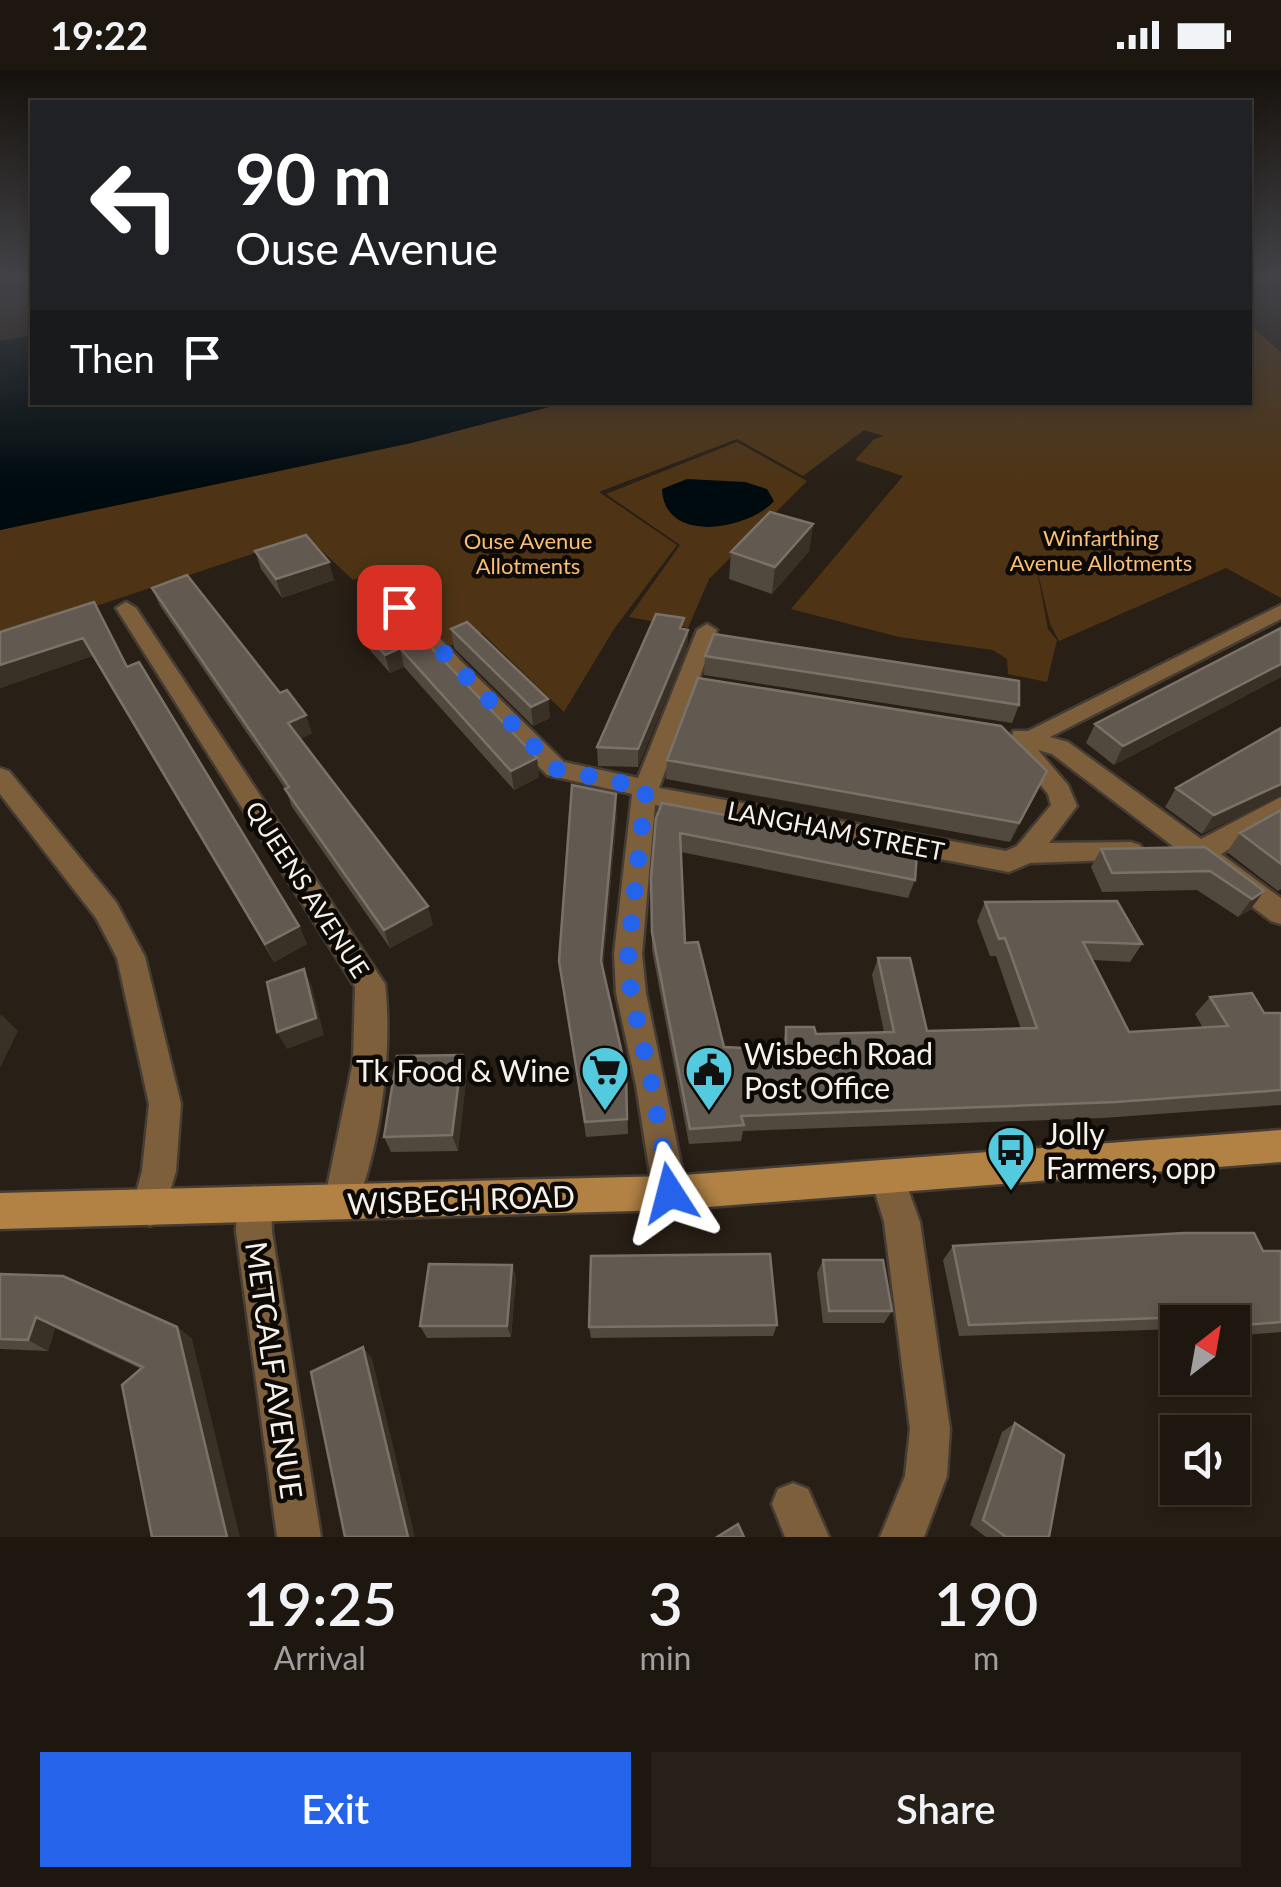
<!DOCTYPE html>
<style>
body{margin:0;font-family:Lato,sans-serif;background:#262019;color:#f1f3f6;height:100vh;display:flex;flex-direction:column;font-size:38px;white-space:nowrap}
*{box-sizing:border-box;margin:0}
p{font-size:32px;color:#a19f9f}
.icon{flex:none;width:55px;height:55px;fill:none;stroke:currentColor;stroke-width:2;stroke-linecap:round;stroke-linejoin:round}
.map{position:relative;height:1467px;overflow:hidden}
.side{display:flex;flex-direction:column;background:#1e1710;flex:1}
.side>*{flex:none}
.top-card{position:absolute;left:30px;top:30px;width:1222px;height:305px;border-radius:0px;box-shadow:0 5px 15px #0003,0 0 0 2px #3c3630;background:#202124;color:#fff;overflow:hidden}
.needle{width:65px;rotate:31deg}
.controls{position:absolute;left:1160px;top:1235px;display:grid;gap:20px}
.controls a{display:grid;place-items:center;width:90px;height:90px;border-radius:0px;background:#1e1710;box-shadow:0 5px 15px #0003,0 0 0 2px #3c3630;font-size:50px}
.pin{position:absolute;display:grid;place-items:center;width:85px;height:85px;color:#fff;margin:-42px;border-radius:20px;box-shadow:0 5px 15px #0006}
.me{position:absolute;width:110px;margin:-55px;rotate:351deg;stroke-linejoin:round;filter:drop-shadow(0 0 8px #0008)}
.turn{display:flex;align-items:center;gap:35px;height:210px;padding:0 40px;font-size:45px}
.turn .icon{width:130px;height:130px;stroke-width:2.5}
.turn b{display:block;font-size:70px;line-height:85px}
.then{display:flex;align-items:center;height:95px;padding:0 40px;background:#0003;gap:20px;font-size:38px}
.eta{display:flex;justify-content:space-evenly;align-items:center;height:170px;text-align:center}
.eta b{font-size:60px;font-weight:600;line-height:70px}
.cta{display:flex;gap:20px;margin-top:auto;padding:20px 40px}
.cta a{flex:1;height:115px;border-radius:0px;background:#2563eb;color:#fff;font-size:40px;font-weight:600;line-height:115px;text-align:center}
.cta a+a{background:#262019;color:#f1f3f6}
.status{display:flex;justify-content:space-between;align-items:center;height:70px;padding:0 50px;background:#1e1710;direction:ltr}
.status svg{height:28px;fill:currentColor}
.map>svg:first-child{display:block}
.green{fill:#4e3414}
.water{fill:#000b0f}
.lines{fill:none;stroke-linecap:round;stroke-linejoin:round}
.street-casing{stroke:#453c34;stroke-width:5}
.secondary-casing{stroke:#453c34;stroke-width:5}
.street{fill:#7d5f3b;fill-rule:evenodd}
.secondary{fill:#b28245;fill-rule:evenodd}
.wall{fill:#51483e}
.shaded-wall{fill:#393026}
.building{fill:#625a50;stroke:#7a7268;stroke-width:2.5}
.route{stroke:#2563eb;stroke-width:18;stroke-dasharray:0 32.4}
.labels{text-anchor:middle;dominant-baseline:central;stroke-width:9;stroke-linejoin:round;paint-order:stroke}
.far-park-label{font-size:22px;fill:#f9bd74;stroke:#0d0a06}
.street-label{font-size:25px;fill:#f7f1ea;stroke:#0d0a06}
.near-poi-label{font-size:30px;fill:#f7f1ea;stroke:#0d0a06;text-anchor:start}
.near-street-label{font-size:30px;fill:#f7f1ea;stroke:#0d0a06}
</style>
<div class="status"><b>19:22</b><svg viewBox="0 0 49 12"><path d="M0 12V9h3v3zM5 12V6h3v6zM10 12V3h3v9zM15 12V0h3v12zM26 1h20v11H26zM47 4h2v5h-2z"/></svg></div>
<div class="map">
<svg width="1281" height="1467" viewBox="0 0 1281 1467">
<rect width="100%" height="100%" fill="#281f16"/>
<path class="green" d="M1250 255 1281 282V528L1226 498 1059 571 1050 554 1035 490 1048 559 1057 570 1047 612 1008 604 1007 589 993 580 899 567 791 539 903 406 855 390 874 369 884 366 864 360 803 406 737 369 599 422 677 475 614 559 564 642 482 563 444 578 376 502 353 510 306 466 0 568V460L411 373 564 333 1250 332Z
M737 372 807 411 709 509 688 558 629 547 680 475 606 424Z"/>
<path class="water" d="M32 265V332L564 333 411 373 0 460V271Z
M687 409 745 412 767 419 774 431C749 460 664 475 662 419Z"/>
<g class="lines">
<g class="street-casing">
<path id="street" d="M373 502 380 504 461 591 564 692 638 708 697 560 707 554 717 560 659 718 1006 781 1017 776 1051 735 1048 724 1011 678 1013 661H1028L1281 535V549L1050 667 1068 672 1201 769 1281 727V748L1221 784 1281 828V854L1271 851 1192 791 1182 788 1178 780 1052 684 1038 680 1068 715 1077 736 1049 773 1131 772 1140 775 1144 782 1140 789 1030 793 1009 802 655 735 642 884 646 923 687 1123 682 1135 670 1140 658 1135 653 1123 636 1015 616 923 614 884 632 724 547 705 445 601 366 512 363 508Z
M126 532 136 538 385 914C393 982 380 1081 353 1144L341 1149 329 1144 324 1132 353 992 355 917 116 538Z
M0 698 9 701 116 832 145 887 181 1034 176 1101 162 1150 150 1156 138 1150 132 1138 142 1101 149 1034 117 888 96 848 0 724Z
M888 1092 900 1097 920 1152 950 1359 947 1406 924 1467H880L905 1406 910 1359 884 1152 871 1109 876 1097Z
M254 1116 266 1121 271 1133 272 1162 321 1467H277L236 1162 237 1133 242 1121Z
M793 1413 808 1419 829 1467H785L772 1434 778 1419Z"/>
</g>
<g class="secondary-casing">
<path id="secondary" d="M1281 1060V1092L670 1140 0 1159V1123L670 1106Z"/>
</g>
<use href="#street" class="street"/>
<use href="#secondary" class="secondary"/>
</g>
<path class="wall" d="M813 454 809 481 772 524 729 509 731 482Z
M255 481 334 510 282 528 261 499Z
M152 518 312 663 300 669 433 855 390 878 292 737 286 720 160 536Z
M94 532 127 597 299 856 307 874 274 892 92 586 0 618V562Z
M1281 558V607L1114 695 1086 673 1095 654Z
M363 559 414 572 537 688 539 707 514 720 404 597 390 603 368 578Z
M451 559 548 629 550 648 533 656 454 578Z
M684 559 688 560 687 578 638 697 598 696 597 677Z
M705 586 1019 635 1012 653 704 605Z
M1281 658 1202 764 1165 737 1176 718Z
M667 690 1038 720 1010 772 666 709Z
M1281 740V819L1278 821 1227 782 1240 763Z
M617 743 603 899 626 1001 628 1064 586 1067 559 891Z
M656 748 915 810 908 828 681 782 685 873 724 977 782 980 786 957 816 964 884 962 872 905 878 888 927 961 1021 959 996 886H990L977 851 985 832 1142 874 1130 892 1093 890 1129 962 1203 958 1195 944 1210 927 1264 943H1281V1035L1103 1048 743 1061 741 1071 689 1074 652 880 651 808Z
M1205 777 1264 821 1250 840 1238 847 1197 820 1102 822 1091 797 1101 779Z
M467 1001 458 1081 391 1082 384 1067Z
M953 1176 1281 1181V1262L1232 1266V1252H1178V1259L959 1266 943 1190Z
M823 1190 892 1241 884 1253H823L817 1203Z
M512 1195 516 1207 511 1267 427 1268 420 1256Z
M0 1204 177 1257 192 1269 141 1299 55 1258 48 1281 0 1279Z
M777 1255 773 1266 591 1268 589 1257Z
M1015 1353 1049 1467H986L970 1455 1002 1362Z"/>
<path class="shaded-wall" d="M813 454 809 481 772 524 775 497Z
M329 492 334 510 282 528 276 509Z
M688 560 687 578 638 697V679Z
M83 568 92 586 0 618V595Z
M414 572 400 578 404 597 390 603 385 585Z
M1281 594V607L1114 695 1123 676Z
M548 629 550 648 533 656 531 637Z
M306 645 312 663 295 672 288 653Z
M537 688 539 707 514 720 511 701Z
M1047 701 1038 720 1010 772 1019 753Z
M1281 714V726L1202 764 1214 745Z
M616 724 617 743 602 909 601 891Z
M1264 821 1250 840 1238 847 1252 829Z
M428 836 433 855 390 878 384 860Z
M299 856 307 874 274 892 265 874Z
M304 899 312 917 324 965 287 979 277 962Z
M1 944 18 961 0 998V947Z
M462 985 467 1001 458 1081 452 1065Z
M512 1195 516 1207 511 1267 507 1256Z
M36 1247 55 1258 48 1281 28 1270Z
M177 1257 192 1269 240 1467H227Z
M363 1277 372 1288 415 1467H408Z"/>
<path class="building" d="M770 442 813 454 775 497 731 482Z
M306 465 329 492 276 509 255 481Z
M187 505 280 623 287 620 306 645 288 653 428 836 384 860 285 719 289 717 152 518Z
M94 532 127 597 139 592 299 856 265 874 83 568 0 595V562Z
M656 544 684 548 680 558 688 560 638 679 597 677Z
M392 548 414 572 385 585 363 559Z
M467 552 548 629 531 637 451 559Z
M1281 558V594L1123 676 1095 654Z
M714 564 1019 611V635L705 586Z
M424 570 537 688 511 701 400 578Z
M698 608 1001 656 1047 701 1019 753 667 690Z
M1281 658V714L1214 745 1176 718Z
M572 715 616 724 601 891 626 1001 627 1049 585 1052 559 891Z
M662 733 917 782 915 810 680 763 685 873 698 872 724 977 786 980V957H814L816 964 894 962 878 888H910L927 961 1037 958 1005 868 999 869 985 832 1117 831 1142 874 1083 872 1129 962 1228 956 1210 927 1252 923 1264 943H1281V1020L1116 1032 741 1046 744 1055 690 1059 652 862 651 808 656 748Z
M1281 740V794L1240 763Z
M1205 777 1264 821 1252 829 1210 801 1112 803 1101 779Z
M304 899 316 948 277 962 267 912Z
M462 985 452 1065 384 1067 397 986Z
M1184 1163H1254L1263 1181H1281V1252L1232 1256V1252H1217L1215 1246 969 1255 953 1176Z
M770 1184 777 1255 589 1257 591 1186Z
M823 1190H883L892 1241H829Z
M429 1194 512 1195 507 1256H420Z
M0 1204 63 1206 177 1257 227 1467H152L122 1315 143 1297 36 1247 28 1270 0 1269Z
M363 1277 408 1467H345L311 1302Z
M1015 1353 1064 1385 1049 1467H1006L983 1450Z
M738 1454 744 1467H717Z"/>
<linearGradient id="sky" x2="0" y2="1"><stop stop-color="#16110c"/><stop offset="0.5" stop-color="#424247"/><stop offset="1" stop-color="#424247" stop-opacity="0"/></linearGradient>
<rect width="1281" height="414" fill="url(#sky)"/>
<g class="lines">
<path class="route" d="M399 537 556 699 646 718 628 884 631 923 652 1015 670 1123"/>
</g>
<defs>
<g id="supermarket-pin" transform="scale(2.5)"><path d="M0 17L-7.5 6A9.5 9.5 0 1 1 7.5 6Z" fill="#54cade" stroke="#0d0a06"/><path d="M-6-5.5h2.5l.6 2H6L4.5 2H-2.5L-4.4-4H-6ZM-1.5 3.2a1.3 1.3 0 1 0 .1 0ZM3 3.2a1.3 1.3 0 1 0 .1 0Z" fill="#111"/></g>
<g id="civic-pin" transform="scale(2.5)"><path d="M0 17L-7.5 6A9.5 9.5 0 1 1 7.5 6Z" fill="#54cade" stroke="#0d0a06"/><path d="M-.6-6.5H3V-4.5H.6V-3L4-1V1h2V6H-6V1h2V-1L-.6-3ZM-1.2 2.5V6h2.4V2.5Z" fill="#111"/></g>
<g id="bus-pin" transform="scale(2.5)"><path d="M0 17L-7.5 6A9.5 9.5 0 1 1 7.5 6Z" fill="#54cade" stroke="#0d0a06"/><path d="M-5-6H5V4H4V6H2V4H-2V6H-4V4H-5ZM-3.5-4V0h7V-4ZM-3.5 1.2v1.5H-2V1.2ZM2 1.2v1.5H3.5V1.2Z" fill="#111"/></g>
</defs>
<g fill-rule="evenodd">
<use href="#supermarket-pin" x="605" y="1000"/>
<use href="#civic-pin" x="709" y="1000"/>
<use href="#bus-pin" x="1011" y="1080"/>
</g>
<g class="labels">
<g class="far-park-label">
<text x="1101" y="467">Winfarthing<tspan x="1101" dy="25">Avenue Allotments</tspan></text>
<text x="528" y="470">Ouse Avenue<tspan x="528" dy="25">Allotments</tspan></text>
</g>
<g class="street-label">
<text transform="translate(836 760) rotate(11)">LANGHAM STREET</text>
<text transform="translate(308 819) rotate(57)">QUEENS AVENUE</text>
</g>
<g class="near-poi-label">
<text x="744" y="983">Wisbech Road<tspan x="744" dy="34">Post Office</tspan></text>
<text x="570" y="1000" text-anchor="end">Tk Food &amp; Wine</text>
<text x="1046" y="1063">Jolly<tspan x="1046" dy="34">Farmers, opp</tspan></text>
</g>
<g class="near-street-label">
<text transform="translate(461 1129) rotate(-2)">WISBECH ROAD</text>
<text transform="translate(275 1300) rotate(82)">METCALF AVENUE</text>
</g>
</g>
</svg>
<div class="controls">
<a><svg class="needle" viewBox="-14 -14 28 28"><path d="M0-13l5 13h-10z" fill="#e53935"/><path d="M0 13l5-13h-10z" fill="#a19f9f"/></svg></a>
<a><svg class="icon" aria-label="sound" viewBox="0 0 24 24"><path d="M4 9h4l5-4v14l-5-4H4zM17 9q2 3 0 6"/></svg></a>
</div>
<div class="pin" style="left:399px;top:537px;background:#d93025"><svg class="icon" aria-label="arrive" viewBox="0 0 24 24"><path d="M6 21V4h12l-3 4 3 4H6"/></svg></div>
<svg class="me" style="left:670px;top:1123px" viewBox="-20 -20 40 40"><path d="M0-17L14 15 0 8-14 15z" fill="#2563eb" stroke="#fff" stroke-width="4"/></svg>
<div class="top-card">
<div class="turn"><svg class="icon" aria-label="left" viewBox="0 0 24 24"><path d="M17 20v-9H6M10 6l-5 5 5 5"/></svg><div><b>90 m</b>Ouse Avenue</div></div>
<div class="then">Then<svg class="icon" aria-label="arrive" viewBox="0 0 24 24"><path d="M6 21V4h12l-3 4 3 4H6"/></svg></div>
</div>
</div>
<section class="side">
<div class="eta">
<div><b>19:25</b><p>Arrival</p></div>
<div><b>3</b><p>min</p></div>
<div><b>190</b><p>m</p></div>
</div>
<div class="cta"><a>Exit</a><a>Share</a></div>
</section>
